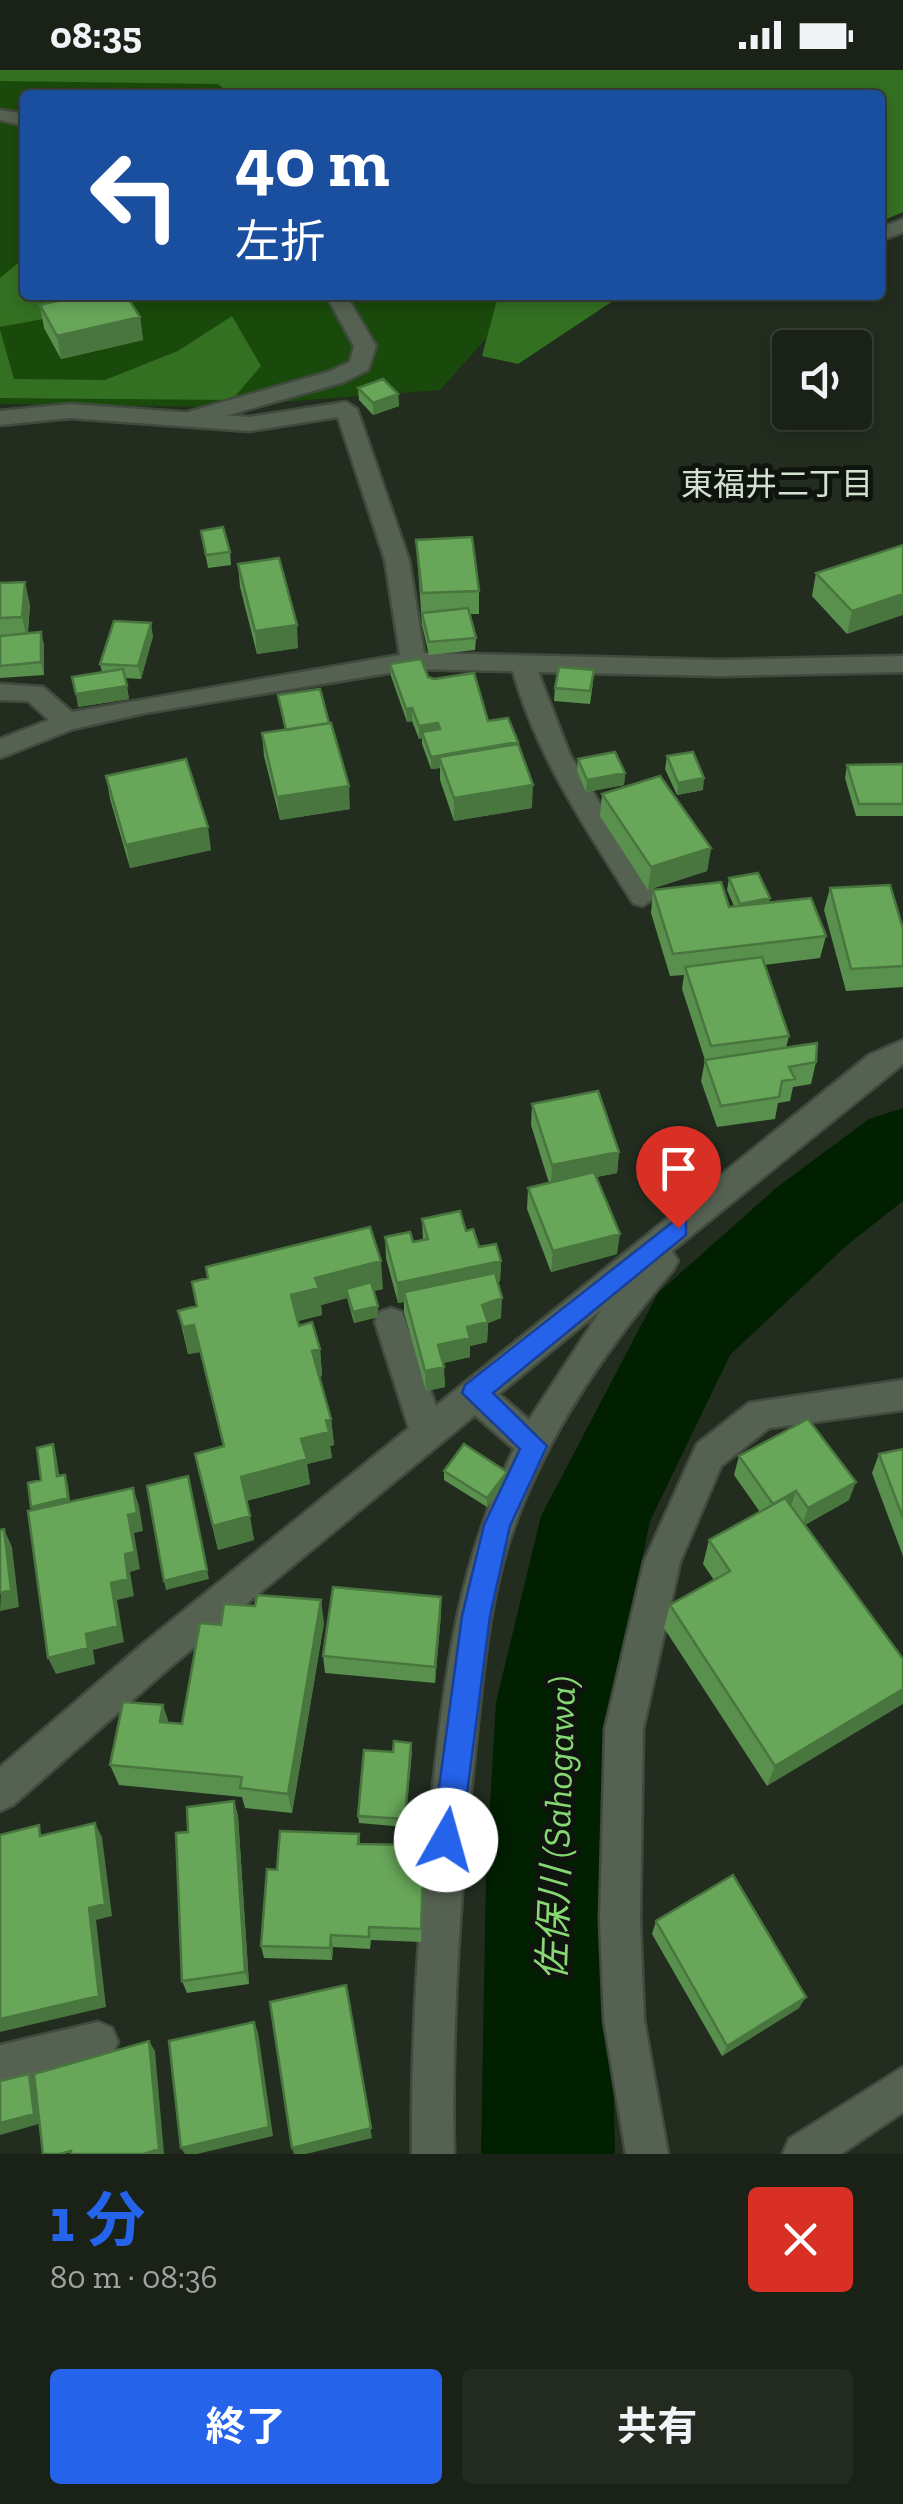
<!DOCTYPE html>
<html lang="ja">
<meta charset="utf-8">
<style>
body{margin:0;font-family:"Zilla Slab","Noto Sans JP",serif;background:#232a20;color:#f1f3f6;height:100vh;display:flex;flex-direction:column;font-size:38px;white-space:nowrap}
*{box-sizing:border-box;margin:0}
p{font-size:32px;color:#9fa4a1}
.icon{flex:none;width:55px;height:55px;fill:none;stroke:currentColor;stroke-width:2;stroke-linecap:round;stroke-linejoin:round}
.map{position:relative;height:2084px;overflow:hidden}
.panel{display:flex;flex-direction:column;background:#1a2217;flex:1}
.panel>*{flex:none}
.top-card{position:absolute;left:20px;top:20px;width:865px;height:210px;border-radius:10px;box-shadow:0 5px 15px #0003,0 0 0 2px #383f36;background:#1a4fa0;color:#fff;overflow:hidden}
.tools{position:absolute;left:772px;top:260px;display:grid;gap:20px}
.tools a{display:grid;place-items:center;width:100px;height:100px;border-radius:10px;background:#1a2217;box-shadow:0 5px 15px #0003,0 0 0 2px #383f36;font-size:50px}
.pin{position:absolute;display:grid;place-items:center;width:85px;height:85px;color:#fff;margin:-102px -42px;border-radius:50% 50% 50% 0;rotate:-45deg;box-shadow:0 0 10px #0007}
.pin .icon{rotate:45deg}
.me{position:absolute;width:110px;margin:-55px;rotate:7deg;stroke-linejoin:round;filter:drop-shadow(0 0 8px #0008)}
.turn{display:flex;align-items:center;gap:35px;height:210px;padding:0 50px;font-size:45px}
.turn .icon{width:130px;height:130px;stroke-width:2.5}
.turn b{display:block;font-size:70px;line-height:85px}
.round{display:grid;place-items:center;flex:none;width:105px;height:105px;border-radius:10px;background:#232a20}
.overview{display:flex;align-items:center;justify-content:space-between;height:170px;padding:0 50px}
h1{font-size:60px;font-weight:700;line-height:75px;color:#2563eb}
.button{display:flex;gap:20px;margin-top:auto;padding:20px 50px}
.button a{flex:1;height:115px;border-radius:10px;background:#2563eb;color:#fff;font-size:40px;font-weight:700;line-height:115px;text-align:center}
.button a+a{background:#232a20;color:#f1f3f6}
.status{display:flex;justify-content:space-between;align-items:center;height:70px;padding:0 50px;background:#1a2217;direction:ltr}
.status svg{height:28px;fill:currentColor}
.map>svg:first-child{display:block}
.green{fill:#1a4a0b}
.forest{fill:#337022}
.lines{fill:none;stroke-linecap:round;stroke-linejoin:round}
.river{fill:#012000;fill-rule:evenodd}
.lane-casing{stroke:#414a3f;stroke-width:5}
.street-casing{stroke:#414a3f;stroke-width:5}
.secondary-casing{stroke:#414a3f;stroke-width:5}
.lane{fill:#556252;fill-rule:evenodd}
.street{fill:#556252;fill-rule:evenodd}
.secondary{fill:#556252;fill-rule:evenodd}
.wall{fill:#59904d}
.shaded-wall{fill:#49753e}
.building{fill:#68a759;stroke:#49753e;stroke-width:2.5}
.route{fill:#2563eb;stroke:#184099;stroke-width:2.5}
.labels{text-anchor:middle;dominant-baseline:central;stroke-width:10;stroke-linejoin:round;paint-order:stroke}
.far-neighbourhood-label{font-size:32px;fill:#d3e2d0;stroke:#0f140e}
.water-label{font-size:38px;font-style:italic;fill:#87d873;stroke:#0f140e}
</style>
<div class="status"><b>08:35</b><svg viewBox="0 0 49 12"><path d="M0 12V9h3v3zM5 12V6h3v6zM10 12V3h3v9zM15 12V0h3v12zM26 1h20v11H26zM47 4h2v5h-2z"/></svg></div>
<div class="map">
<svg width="903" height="2084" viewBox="0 0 903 2084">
<rect width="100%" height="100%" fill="#222d1f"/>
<path class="green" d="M0 0H282L307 25H25V225H511L519 232 440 320 216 337 0 334Z"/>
<path class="forest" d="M0 0H903V142L880 152V25H232L218 14 0 11Z
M25 187V225H172L0 257V208Z
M491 225H622L518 294 482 286 497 230Z
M232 246 261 296 232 330 0 328V260L14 309 105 310 178 281Z"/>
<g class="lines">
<path class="river" d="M903 1038V1131L846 1176 730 1285 650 1451 612 1632 610 1803 615 2084H481L486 1803 496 1632 541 1446 658 1223 776 1118 869 1049Z"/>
<g class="lane-casing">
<path id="lane" d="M0 40 25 44V56L0 50Z
M326 225H346L376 276 368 300 344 312 197 354H181V344L328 302 350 292 354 276Z"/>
</g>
<g class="street-casing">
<path id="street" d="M903 149V162L880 171V158Z
M346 332 357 339 409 490 424 583 721 590 903 586V602L721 606 538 602 570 685 657 826 643 836 633 833C586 759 537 687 513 601L413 599 145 643 73 659 0 688V669L49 650 28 631 0 630V614L43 617 72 642 400 585 385 490 338 347 249 361 70 348 0 355V341L70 334 249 347Z
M903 970V994L672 1181 678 1191 673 1200C607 1277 548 1362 514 1457 488 1529 483 1606 475 1682 461 1816 451 1949 454 2084H412C411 1964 419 1845 432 1726 446 1599 457 1496 514 1379L475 1345 170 1597 13 1735 0 1741V1697L144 1573 409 1358 375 1252 380 1242 391 1238 402 1242 436 1336 869 985ZM601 1240 529 1350 499 1324Z
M903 1310V1340L769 1358 721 1396 680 1492 643 1659 640 1850 644 1950 668 2084H626L604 1950 600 1850 605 1659 644 1492 697 1374 749 1333Z
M98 1952 112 1958 118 1972 112 1986 0 2017V1975Z"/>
</g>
<g class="secondary-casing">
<path id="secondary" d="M903 1997V2042L841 2084H783L789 2069Z"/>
</g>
<use href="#lane" class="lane"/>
<use href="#street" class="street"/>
<use href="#secondary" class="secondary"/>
</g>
<path class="wall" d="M54 225 140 247 143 270 61 289 44 258 40 235 55 232Z
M358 318 398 324 399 336 373 345 359 330Z
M201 461 230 482 231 495 208 498Z
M416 470 479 521V544H470L476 568 475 580 429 585 422 555Z
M903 475 847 564 812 526 816 503Z
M238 494 298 578 257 584 240 517Z
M0 513 30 535 28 563 44 574V605L0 608Z
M153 566 141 609 125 608 129 629 78 637 102 602 100 594Z
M390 594 428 607 488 651 517 675 532 738 454 751 440 710V698L431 699 422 674V668L419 669 412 651 407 652 391 606Z
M593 613 590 634 554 631 555 618Z
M278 625 350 739 280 750 264 686 262 663 285 660Z
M667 686 703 720 677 725 665 699Z
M578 689 625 703 624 715 586 722 577 701Z
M903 694V746H856L845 708 847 695Z
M106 706 211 780 130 798 110 729Z
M602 724 711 778 707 801 648 820 600 746Z
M729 808 770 828 769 832 826 866 820 888 764 895 789 966 786 978 816 992 811 1014 793 1017 790 1031 778 1033 775 1049 717 1057 701 1011 705 990 682 919 684 905 670 906 651 843 653 820 729 837 734 836 727 820Z
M830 818 903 859V917L846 921 824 840Z
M532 1034 619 1082 617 1103 596 1107 617 1184 551 1202 527 1139 528 1118 549 1113 531 1055Z
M422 1149 466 1161 479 1177 501 1191 500 1211 498 1212 501 1248 488 1253 487 1272 470 1276V1287L443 1293 445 1317 426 1321 404 1242V1232L398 1233 386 1188 385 1167 413 1172 423 1170Z
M192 1212 383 1219 373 1221 378 1247 354 1253 347 1228 321 1235 322 1245 298 1251 299 1256 320 1279 322 1306 319 1307 331 1349 334 1375 330 1376 332 1388 307 1394 310 1414 246 1431 254 1470 218 1480 195 1384 223 1376 200 1282 188 1284 178 1241 197 1236Z
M903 1379V1486L872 1403 879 1384Z
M739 1386 849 1430 805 1455 903 1589 767 1716 664 1558 670 1535 714 1510 703 1494 709 1470 760 1442 734 1405Z
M444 1401 506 1412 487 1437 444 1410Z
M441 1544 435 1613 325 1603 323 1586Z
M324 1553 292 1743 245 1738 242 1727 119 1715 110 1695 182 1654 221 1555Z
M412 1681 405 1757 359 1753 358 1746 393 1682Z
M234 1731 238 1746 249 1914 187 1923 182 1911 188 1762Z
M359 1764 360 1774 424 1789 421 1872 371 1870 370 1879 333 1877 332 1890 264 1888 261 1876 277 1800Z
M656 1851 799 1938 722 1986 652 1864Z"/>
<path class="shaded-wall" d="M140 247 143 270 61 289 57 266Z
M398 324 399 336 373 345V333Z
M25 512 30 535 27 570 22 547Z
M903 524V545L847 564 852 541Z
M151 553 153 566 141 609 138 596Z
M297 555 298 578 257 584 255 561Z
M41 562 44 574V605L41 592Z
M127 616 129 629 78 637 76 624Z
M412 638V651L407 652 406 639Z
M438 653V665L422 662V668L419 669V656Z
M518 672 517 684 439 687 440 698 431 699V687Z
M625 703 624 715 586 722 587 710Z
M704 708 703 720 677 725 678 713Z
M533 715 532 738 454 751V728Z
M349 716 350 739 280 750 277 727Z
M208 757 211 780 130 798 126 775Z
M711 778 707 801 648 820 651 797Z
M770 828 767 840 738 846 740 834Z
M619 1082 617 1103 551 1116 552 1095Z
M620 1164 617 1184 551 1202 553 1181Z
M381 1191 383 1219 349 1227 346 1219 347 1228 321 1235 322 1245 294 1252 291 1225 315 1208Z
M501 1191 500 1211 406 1231 404 1222V1232L398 1233 397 1213Z
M502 1228 501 1248 488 1253 487 1272 470 1276V1287L438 1294V1275L467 1257 482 1235Z
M378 1236V1247L354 1253 353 1242Z
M194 1255 200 1282 188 1284 183 1257Z
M320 1279 322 1306 315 1308 312 1281Z
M444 1297 445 1317 426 1321 425 1301Z
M331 1349 334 1375 330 1376 332 1388 307 1394 310 1414 246 1431 241 1407 301 1369 326 1350Z
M53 1374 56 1384 61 1416 57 1406Z
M507 1402 506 1412 487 1437V1428Z
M65 1405 68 1415 71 1437 35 1446 31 1437Z
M188 1406 209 1509 166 1520 164 1511Z
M856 1412 849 1430 802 1456 808 1438Z
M133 1418 139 1436 143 1461 134 1463 140 1499 130 1502 134 1526 117 1530 124 1572 93 1580 95 1594 56 1604 48 1588 86 1564 125 1484 128 1445Z
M796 1421 790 1440 773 1434Z
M250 1446 254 1470 218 1480 213 1456Z
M4 1459 12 1477 19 1537 0 1541Z
M441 1527V1544L435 1613V1597Z
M321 1530 324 1553 292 1743 288 1724Z
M903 1619V1634L767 1716 775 1696Z
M163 1635 170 1656 160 1652Z
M234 1731 238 1746 249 1914 245 1902Z
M95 1753 102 1767 112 1846 96 1850 106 1937 0 1962V1949L89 1838Z
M331 1865 333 1877 332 1890 330 1878Z
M346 1915 372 2068 306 2084H294L292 2078Z
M806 1927 799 1938 722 1986 727 1976Z
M254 1952 258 1962 273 2066 197 2084H185L181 2078Z
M149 1971 155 1981 164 2084H144Z
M29 2004 38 2014 42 2053 0 2065V2053Z"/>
<path class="building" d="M54 225H126L140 247 57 266 40 235 58 231Z
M383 309 398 324 373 333 358 318Z
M223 457 230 482 206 485 201 461Z
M472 467 479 521 422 523 416 470Z
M903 475V524L852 541 816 503Z
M279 488 297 555 255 561 238 494Z
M25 512 22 547 0 548V513Z
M468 538 476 568 429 572 422 543Z
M114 551 151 553 138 596 100 594Z
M41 562V592L0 596V566Z
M421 589 428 607 434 609 474 603 488 651 508 648 518 672 431 687 422 662 440 659 438 653 419 656 412 638 406 639 390 594Z
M559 597 594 600 590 621 555 618Z
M123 599 127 616 76 624 72 607Z
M320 619 329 653 286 660 278 625Z
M331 653 349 716 277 727 262 663Z
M518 674 533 715 454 728 439 687Z
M615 682 625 703 587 710 578 689Z
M693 682 704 708 678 713 667 686Z
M186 689 208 757 126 775 106 706Z
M903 694V734H859L847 695Z
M660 706 711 778 651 797 602 724Z
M758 803 770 828 740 834 729 808Z
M721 812 729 837 811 828 826 866 673 884 653 820Z
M890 815 903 859V896L851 899 830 818Z
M762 887 789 966 711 976 685 897Z
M817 973 816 992 789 997 795 1009 782 1011 779 1027 721 1036 705 990Z
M598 1021 619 1082 552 1095 532 1034Z
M594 1102 620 1164 553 1181 528 1118Z
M460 1141 466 1161 473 1159 479 1177 496 1174 501 1191 397 1213 385 1167 410 1162 413 1172 428 1169 422 1149Z
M370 1157 381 1191 315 1208 319 1218 291 1225 299 1256 312 1252 320 1279 312 1281 331 1349 326 1350 329 1362 301 1369 307 1389 241 1407 250 1446 213 1456 195 1384 224 1376 194 1255 183 1257 178 1241 197 1236 192 1212 208 1208 206 1197Z
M495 1203 502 1228 482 1235 488 1252 467 1257 470 1268 438 1275 444 1297 425 1301 404 1222Z
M371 1212 378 1236 353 1242 346 1219Z
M808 1349 856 1412 808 1438 796 1421 773 1434 739 1386Z
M53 1374 57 1406 65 1405 68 1428 31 1437 28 1413 41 1410 37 1378Z
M464 1374 507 1402 487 1428 444 1401Z
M903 1379V1448L879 1384Z
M188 1406 207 1500 164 1511 147 1416Z
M133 1418 137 1443 128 1445 135 1482 125 1484 128 1509 111 1513 118 1556 86 1564 88 1578 48 1588 28 1441Z
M785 1428 903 1589V1619L775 1696 670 1535 730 1501 709 1470Z
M4 1459 11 1520 0 1523V1460Z
M333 1517 441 1527 435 1597 323 1586Z
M257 1525 321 1530 288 1724 240 1718 242 1707 110 1695 123 1632 163 1635 160 1652 182 1654 200 1553 221 1555 224 1534 255 1536Z
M394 1671 411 1673 405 1749 358 1746 364 1680 393 1682Z
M234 1731 245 1902 182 1911 176 1763 188 1762 187 1737Z
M95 1753 105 1834 89 1838 99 1926 0 1949V1765L39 1755 40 1766Z
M280 1761 359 1764 358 1774 424 1775 421 1859 369 1857V1867L331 1865 330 1878 261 1876 267 1799 277 1800Z
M733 1805 806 1927 727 1976 656 1851Z
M346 1915 371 2058 292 2078 270 1932Z
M254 1952 269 2057 181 2078 169 1971Z
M149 1971 159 2079 144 2084H71V2081L60 2084H43L34 2004Z
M29 2004 34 2044 0 2053V2011Z"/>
<path class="route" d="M678 1148 686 1151V1165L493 1323 547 1376 510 1456 490 1546 461 1770 457 1780 446 1784 436 1780 432 1770 462 1546 484 1455 520 1379 462 1323 465 1315Z"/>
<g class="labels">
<g class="far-neighbourhood-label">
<text x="777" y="414">東福井二丁目</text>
</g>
<g class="water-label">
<text transform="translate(557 1758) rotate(-88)">佐保川 (Sahogawa)</text>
</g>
</g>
</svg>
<div class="tools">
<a><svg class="icon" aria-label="sound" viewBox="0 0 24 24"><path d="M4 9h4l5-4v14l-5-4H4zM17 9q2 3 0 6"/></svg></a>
</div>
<div class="pin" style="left:678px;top:1158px;background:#d93025"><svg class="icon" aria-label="arrive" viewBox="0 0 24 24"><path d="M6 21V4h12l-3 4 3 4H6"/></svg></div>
<svg class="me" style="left:446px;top:1770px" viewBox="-20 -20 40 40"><circle r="19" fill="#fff"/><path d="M0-13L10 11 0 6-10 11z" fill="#2563eb"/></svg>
<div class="top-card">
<div class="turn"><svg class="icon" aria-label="left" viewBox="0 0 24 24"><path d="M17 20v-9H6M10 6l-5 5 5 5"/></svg><div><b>40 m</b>左折</div></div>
</div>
</div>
<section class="panel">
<div class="overview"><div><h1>1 分</h1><p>80 m · 08:36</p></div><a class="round" style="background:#d93025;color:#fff"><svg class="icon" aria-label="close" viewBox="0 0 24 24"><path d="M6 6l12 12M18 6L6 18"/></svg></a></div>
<div class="button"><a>終了</a><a>共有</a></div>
</section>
